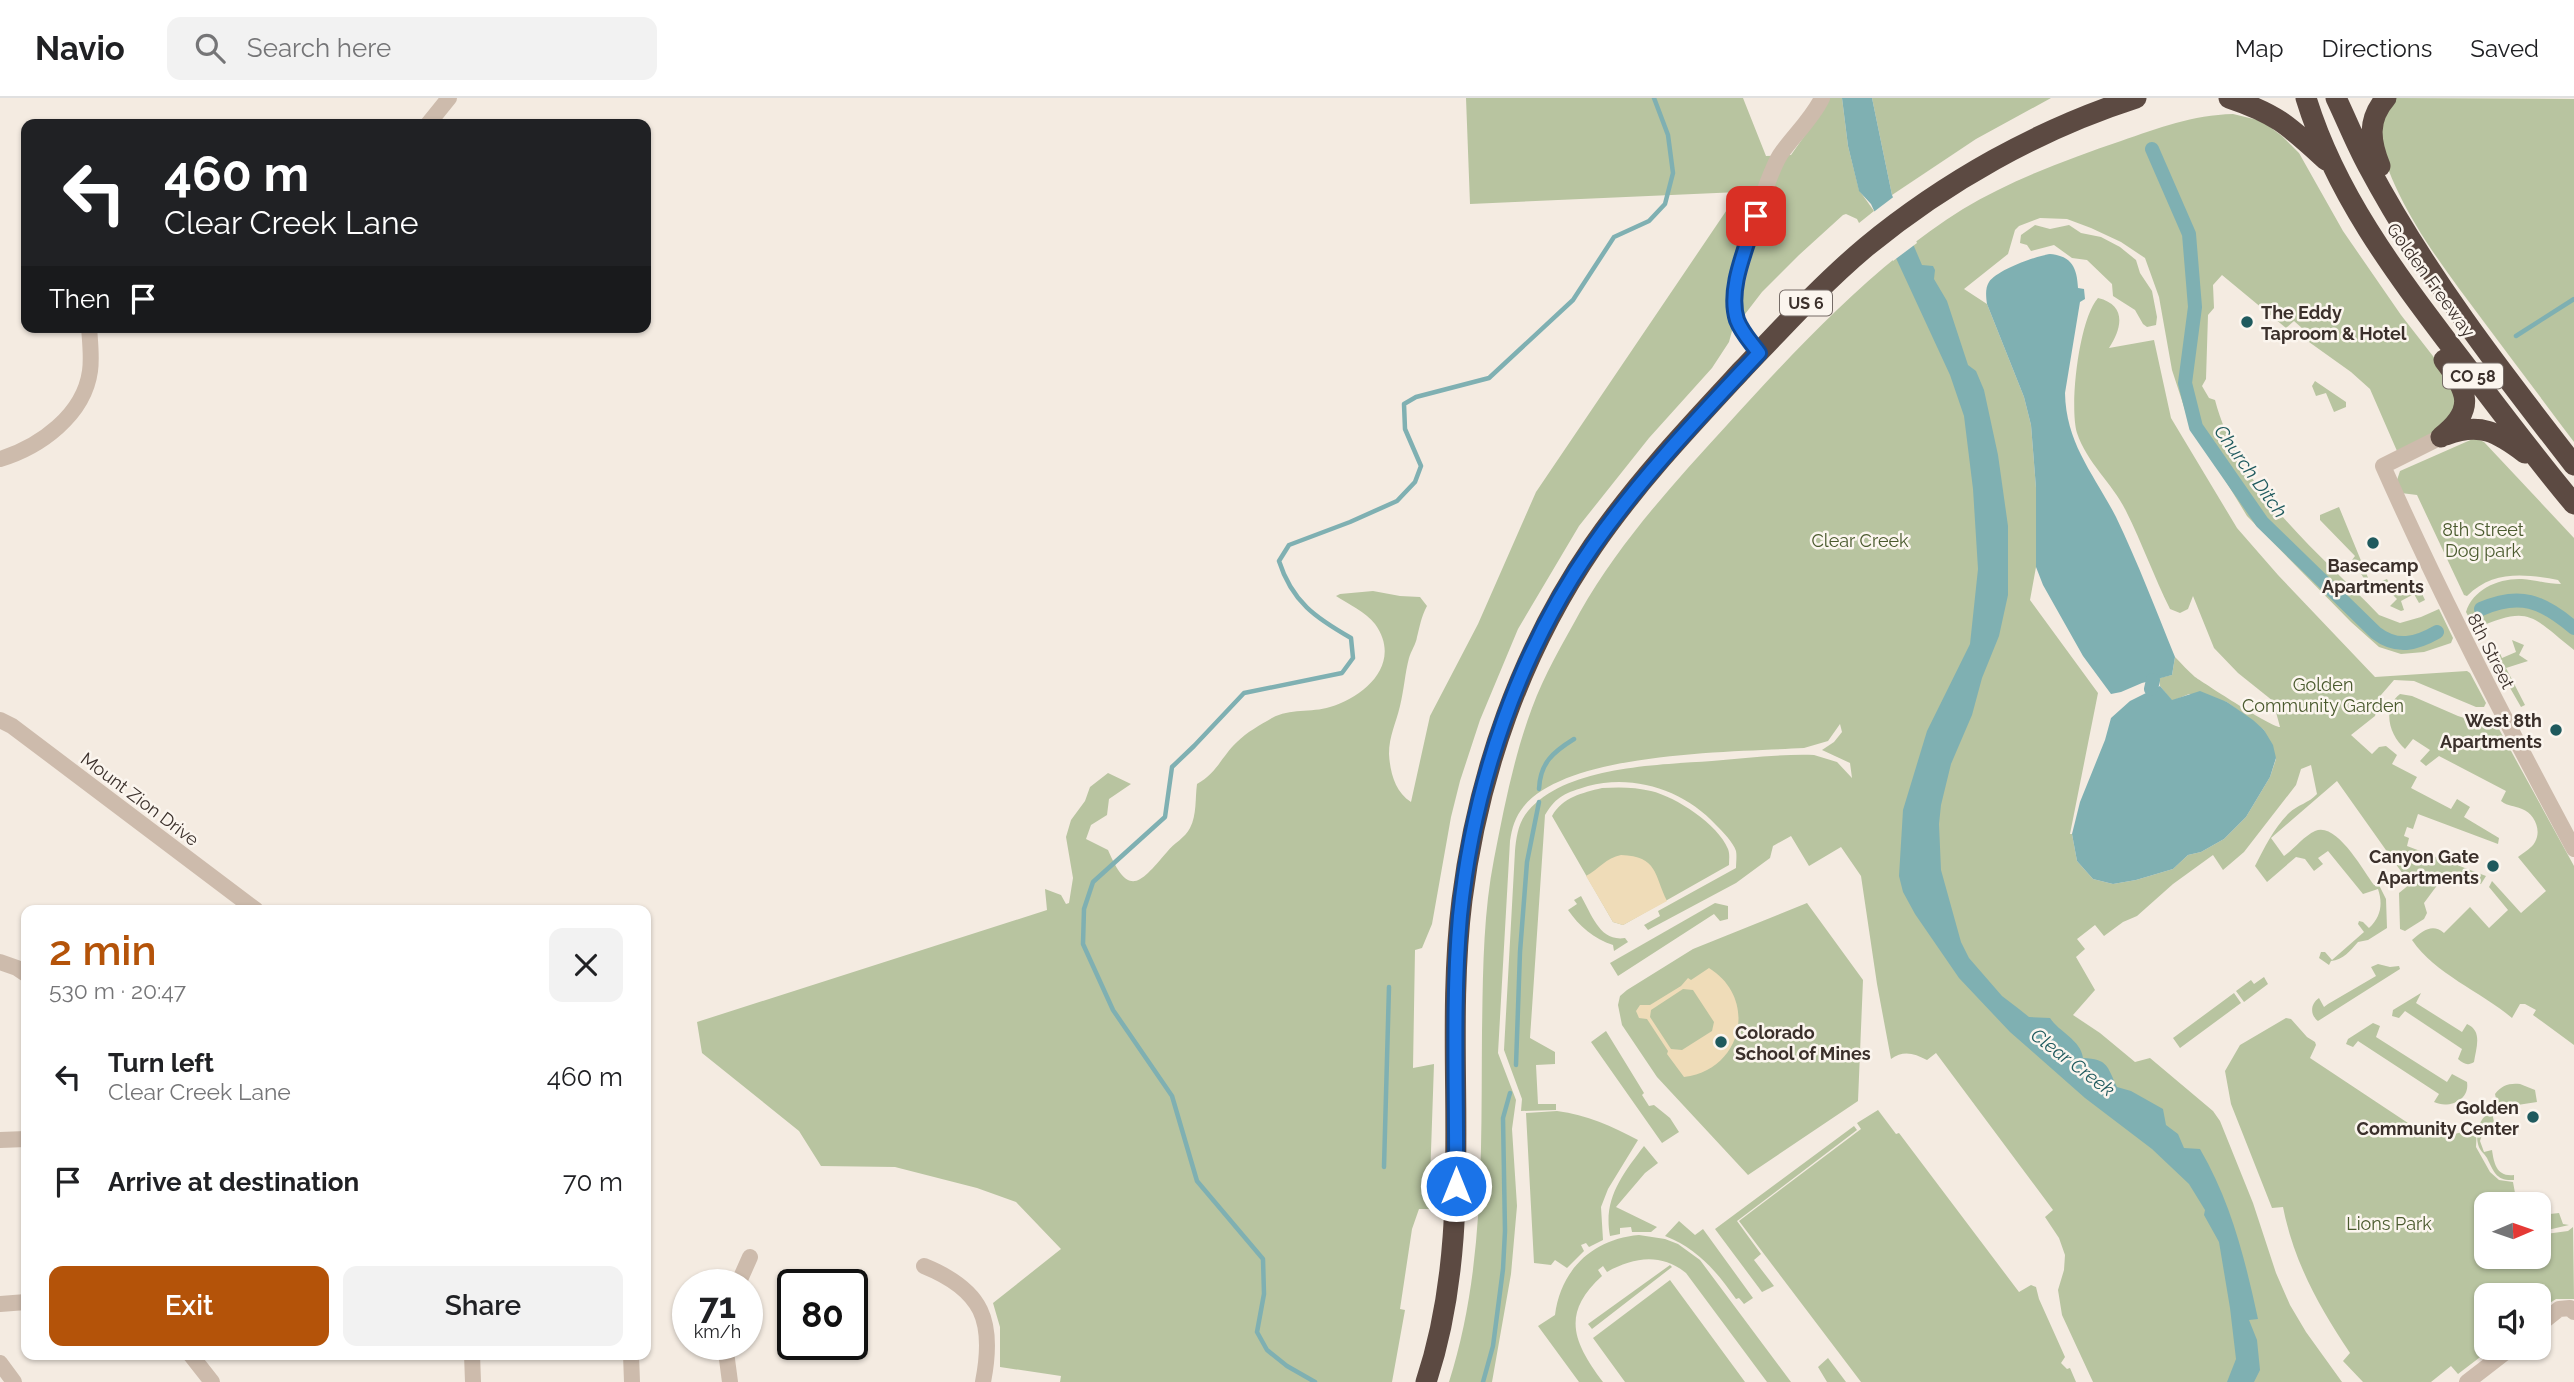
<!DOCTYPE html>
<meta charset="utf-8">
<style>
body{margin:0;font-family:Raleway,sans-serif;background:#f2f2f2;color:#202124;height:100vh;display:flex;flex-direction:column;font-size:26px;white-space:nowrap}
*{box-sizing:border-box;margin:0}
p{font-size:23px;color:#757577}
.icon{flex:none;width:38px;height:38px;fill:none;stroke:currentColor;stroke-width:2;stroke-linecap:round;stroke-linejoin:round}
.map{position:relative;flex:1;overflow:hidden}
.sheet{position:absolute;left:21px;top:807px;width:630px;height:455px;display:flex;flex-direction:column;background:#fff;border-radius:14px;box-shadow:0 2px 5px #0004}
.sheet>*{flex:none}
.banner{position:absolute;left:21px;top:21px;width:630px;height:214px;border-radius:14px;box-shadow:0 2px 5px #0004;background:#202124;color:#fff;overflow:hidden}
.needle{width:46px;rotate:88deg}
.fabs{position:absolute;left:2474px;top:1094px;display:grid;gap:14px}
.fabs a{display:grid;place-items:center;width:77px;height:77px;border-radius:14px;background:#fff;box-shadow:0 2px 5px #0004;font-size:35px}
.speed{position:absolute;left:672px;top:1171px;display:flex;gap:14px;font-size:35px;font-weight:700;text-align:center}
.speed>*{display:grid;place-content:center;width:91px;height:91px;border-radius:50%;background:#fff;box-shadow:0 2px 5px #0004;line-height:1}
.speed small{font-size:18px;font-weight:400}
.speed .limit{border:4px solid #111;border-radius:10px;background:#fff;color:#111}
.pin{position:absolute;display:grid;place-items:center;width:60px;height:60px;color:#fff;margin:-30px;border-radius:14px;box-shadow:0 4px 10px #0006}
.me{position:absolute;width:77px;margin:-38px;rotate:0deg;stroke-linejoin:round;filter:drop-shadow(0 0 5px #0008)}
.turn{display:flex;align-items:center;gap:24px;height:147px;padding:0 28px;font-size:32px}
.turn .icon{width:91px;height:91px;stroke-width:2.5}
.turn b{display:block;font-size:49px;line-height:60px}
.then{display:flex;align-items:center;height:66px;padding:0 28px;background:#0003;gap:14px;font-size:26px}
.round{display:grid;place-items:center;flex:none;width:74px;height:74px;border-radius:14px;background:#f2f2f2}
.overview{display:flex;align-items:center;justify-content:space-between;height:119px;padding:0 28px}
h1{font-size:42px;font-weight:600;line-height:52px;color:#b45309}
.button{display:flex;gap:14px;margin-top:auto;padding:14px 28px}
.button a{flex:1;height:80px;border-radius:14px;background:#b45309;color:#fff;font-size:28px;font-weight:600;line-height:80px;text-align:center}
.button a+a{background:#f2f2f2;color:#202124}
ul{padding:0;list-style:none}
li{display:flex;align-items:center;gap:21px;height:105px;padding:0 28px}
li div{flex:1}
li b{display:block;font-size:26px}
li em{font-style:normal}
header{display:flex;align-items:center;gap:42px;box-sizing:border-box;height:98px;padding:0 35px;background:#fff;border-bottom:2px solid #e0e0e0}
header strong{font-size:33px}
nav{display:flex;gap:38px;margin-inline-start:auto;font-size:24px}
.search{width:490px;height:63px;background:#f2f2f2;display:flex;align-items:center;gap:18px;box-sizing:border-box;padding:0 24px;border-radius:14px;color:#757577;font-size:26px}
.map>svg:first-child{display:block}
.green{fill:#b8c4a0}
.sand{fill:#efdcb8;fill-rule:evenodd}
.water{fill:#7fb0b2}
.pier{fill:#f4ebe1}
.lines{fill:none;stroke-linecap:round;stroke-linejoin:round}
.stream{stroke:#7fb0b2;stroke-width:4.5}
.canal{stroke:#7fb0b2;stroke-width:14}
.minor{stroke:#cdbbac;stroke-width:16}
.highway{stroke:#5c4a42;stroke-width:21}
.route-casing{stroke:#114b97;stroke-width:18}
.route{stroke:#1a73e8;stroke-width:12}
.poi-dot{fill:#1f5a5e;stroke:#fbf5ee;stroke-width:2.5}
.labels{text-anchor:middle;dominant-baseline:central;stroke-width:5;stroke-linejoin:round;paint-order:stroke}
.shield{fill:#fbf5ee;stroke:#756b66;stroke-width:2}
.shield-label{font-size:16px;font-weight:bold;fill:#3b302b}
.street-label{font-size:18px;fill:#3b302b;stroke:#fbf5ee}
.poi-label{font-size:18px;font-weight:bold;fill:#3b302b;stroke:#fbf5ee;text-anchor:end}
.park-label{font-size:18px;fill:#4a5a2e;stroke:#fbf5ee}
.water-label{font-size:19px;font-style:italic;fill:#1f5a5e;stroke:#fbf5ee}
</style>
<header>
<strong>Navio</strong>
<div class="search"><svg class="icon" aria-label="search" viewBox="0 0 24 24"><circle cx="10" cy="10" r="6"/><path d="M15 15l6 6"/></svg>Search here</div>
<nav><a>Map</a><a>Directions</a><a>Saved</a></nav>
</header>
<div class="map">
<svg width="2574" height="1284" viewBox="0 0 2574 1284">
<rect width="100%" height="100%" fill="#f4ebe1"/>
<path class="green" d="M1466 0H1743L1766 58 1791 57 1827 6V0H1842L1848 48 1859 92 1874 113 1859 125 1857 121 1846 116 1843 117 1799 157 1762 194 1732 233 1729 244 1712 270 1649 340 1579 428 1518 531 1480 622 1460 683 1451 719 1432 826 1422 850 1415 852 1413 970 1434 966 1429 1111H1419L1412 1131 1400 1211 1405 1212 1392 1284H1060L1061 1278 1000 1269V1229L993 1205 1061 1151 1016 1104 977 1090 895 1069 821 1068 799 1033 702 955 697 924 1047 812 1045 791 1061 797 1066 806 1069 805 1073 780 1066 739 1071 722 1085 703 1090 689 1108 675 1131 686 1109 701 1107 717 1091 727 1086 741 1108 752C1129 801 1140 785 1167 754 1174 745 1185 740 1190 730 1197 717 1195 700 1197 686 1218 674 1221 659 1237 644 1247 634 1260 627 1272 620 1290 610 1311 615 1330 609 1365 599 1403 565 1375 526 1366 514 1348 506 1336 498L1340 496 1373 493 1400 498 1420 499 1427 508C1421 519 1420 528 1417 539 1416 546 1411 553 1409 560 1405 575 1404 592 1400 608 1396 625 1389 638 1389 656 1390 674 1395 694 1411 704L1430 618 1478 526 1536 394 1739 94 1470 106Z
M1872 0H2051L1976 41 1892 97Z
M2393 0 2574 1V344C2544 304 2514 264 2484 224 2440 165 2391 103 2376 30Z
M2233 16 2262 23 2282 38 2299 55 2343 133 2401 217 2450 280 2460 309 2445 329 2397 353 2370 291 2351 274 2309 244 2312 239 2294 223 2286 230 2222 177 2213 187 2214 210 2208 217 2206 281 2202 288 2209 300 2215 302C2238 390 2317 453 2379 517L2400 525 2421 519 2439 511 2453 540 2451 545 2424 554 2401 556 2379 549 2351 524 2247 418 2188 321 2172 272 2159 199 2145 160 2121 144 2091 130 2067 121 2040 120 2019 128 2015 132 2008 156 1964 191 1987 206 2024 299 2031 327 2036 390V469L2030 502 2098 595 2070 736H2072L2077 763 2093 781 2113 786 2136 782 2173 771 2188 757 2201 754 2224 741 2246 719 2270 679 2276 661 2264 632 2227 604 2189 596 2172 603 2160 588 2159 580 2172 577 2175 559C2182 566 2188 573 2195 579 2207 587 2271 629 2280 629L2273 603 2238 575 2214 550 2193 498 2188 511 2180 515 2170 511C2154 479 2142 445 2126 413 2113 386 2087 365 2077 335 2069 308 2079 221 2098 200 2127 207 2122 230 2109 250L2154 242 2171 320 2237 430 2278 477 2375 579 2467 573 2470 575 2486 605 2484 609H2476L2414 583 2394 582 2381 597 2375 618 2351 637 2372 656 2379 649 2386 648 2397 657 2392 666 2417 679 2411 690 2451 711 2457 701 2470 709 2464 719 2499 740 2498 746 2418 716 2413 731 2407 729 2404 738 2409 740 2407 748 2486 778 2481 786 2447 774 2424 805 2427 815 2424 821 2405 833 2400 831 2399 795 2410 786 2337 683 2271 740 2284 758C2294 751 2304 738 2315 733 2336 723 2363 772 2374 787H2379L2386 801 2387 830 2368 842 2358 844C2351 852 2343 862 2331 863L2329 867 2319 860 2321 854H2325L2332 862 2364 834 2358 826 2359 823 2363 824 2369 830C2381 819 2383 806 2378 791L2363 796 2328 753 2318 760 2323 766 2314 773 2305 761 2296 759 2267 784 2255 768C2265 749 2273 731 2289 715 2297 707 2309 705 2317 696L2311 667 2301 671 2296 687 2244 754 2223 772 2213 757 2173 786 2137 818 2123 824 2104 838 2095 827 2077 841 2085 851 2076 859 2095 892 2073 917 2100 935 2135 964 2150 960 2213 1013 2220 1023 2253 1105 2276 1175 2290 1207 2306 1234 2342 1284H2093L2062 1217 2058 1192 2064 1172 2065 1157 2059 1140 2045 1119 2053 1112 1936 955 1927 962C1914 955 1903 952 1891 961L1877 886 1861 778 1841 749 1809 768 1791 738 1773 748 1770 760 1736 785 1648 832 1644 827 1660 818 1658 813 1736 770C1736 765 1737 758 1736 753 1733 744 1723 734 1716 727 1684 692 1634 676 1588 688 1566 695 1557 697 1545 717L1530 940 1555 954V966L1536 967 1538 1006H1556V1012L1521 1013 1522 1001 1504 952 1515 753C1516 741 1518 727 1525 717 1561 668 1657 667 1712 663 1745 660 1780 656 1814 657L1837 664 1852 680 1850 665 1822 652 1834 644 1842 634 1840 626 1828 643 1804 650C1735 654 1570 653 1524 708 1515 719 1512 730 1510 743L1498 955 1516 1002 1512 1031 1517 1108 1511 1176 1492 1284H1449C1485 1171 1481 1051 1482 933 1483 876 1483 817 1494 761 1504 710 1514 658 1532 610 1544 577 1563 545 1580 514 1619 445 1673 386 1727 327 1796 251 1875 166 1963 111 2011 82 2068 61 2121 43 2158 30 2193 17 2233 16Z
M2035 127 2050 131 2069 127 2081 135 2101 139 2120 149 2136 162 2140 175 2152 193 2157 219 2156 227 2147 229 2143 226 2135 212 2113 198 2112 186 2087 162 2072 160 2054 147 2031 153 2027 147 2020 145 2021 137Z
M2315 283 2346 304V309L2334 314 2326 295 2316 298 2312 288Z
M2475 340 2484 344 2574 440V552C2530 517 2530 507 2475 531L2466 514C2473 491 2499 480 2522 481 2535 482 2549 486 2561 486L2558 482C2525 476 2493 472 2467 498L2464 497 2417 397 2401 395 2397 382 2400 373Z
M2339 409 2371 487 2387 481 2393 492 2416 483 2425 502 2419 505 2414 496 2401 503 2404 512 2401 513 2390 508 2397 501 2383 487 2375 494C2363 482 2362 475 2352 462L2355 458 2320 422V417Z
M2512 542 2524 547 2519 557 2528 563 2506 570 2525 607 2521 609 2498 569 2492 568 2485 552 2497 548 2502 560 2516 554Z
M2400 596 2412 598 2458 618 2499 631 2574 768V947L2533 917 2536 912 2525 906H2520L2512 920C2480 893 2435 876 2412 842 2423 833 2432 825 2444 835L2470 809 2489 830 2508 812 2489 789 2492 783 2521 815 2546 793 2518 759C2524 754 2532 750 2535 744 2542 732 2534 715 2522 711 2513 707 2509 709 2501 703L2506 693 2439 658 2426 668 2420 663 2430 652 2413 641 2405 651C2390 638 2381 611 2400 596Z
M1602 690C1619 689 1635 689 1651 693 1676 699 1718 726 1728 751 1730 756 1729 762 1729 767L1623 827 1613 824 1552 718C1563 699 1582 695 1602 690Z
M1581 798C1592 817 1600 844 1625 840L1628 844 1614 853 1613 847C1594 841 1579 828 1568 812L1577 806 1574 802Z
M1715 805 1728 808V821L1720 823 1714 816 1618 878 1610 865Z
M1807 805 1863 882 1858 1003 1748 1077 1657 979 1622 927 1618 907 1620 898 1627 892 1693 851Z
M2378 866 2390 869 2399 868 2400 871 2318 923C2310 917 2310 906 2319 900L2324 909 2328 906 2376 878 2371 869Z
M2264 879 2268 886 2244 904 2236 893 2251 882 2254 886Z
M2234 895 2241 905 2180 950 2173 940Z
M2421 895 2416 905 2462 934 2467 926C2483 933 2476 950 2474 964 2468 968 2464 966 2458 961L2462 951 2405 913 2399 920 2392 918 2393 912Z
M2286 920 2291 921 2307 939 2315 944 2316 947 2310 960 2420 1033C2442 1040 2456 1038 2477 1028L2476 1049 2490 1074 2499 1082 2513 1084 2517 1106H2487V1158H2539V1137L2568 1133 2573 1129 2574 1201H2556L2539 1212V1197H2487V1250H2492L2458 1276 2451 1268 2431 1284H2363L2343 1263 2350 1255C2319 1209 2294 1164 2283 1109L2272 1110 2231 1006 2225 973 2240 947Z
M2373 925 2380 928 2376 939 2447 984 2452 976 2467 984C2470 1002 2449 1011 2434 1004L2439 996 2358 943 2353 949 2346 946 2348 941Z
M1606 933 1644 995 1642 997 1649 1008 1654 1007 1670 1020 1679 1034 1662 1045 1591 944Z
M2520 986 2535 992 2537 1004 2498 1010 2495 996C2502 987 2509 985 2520 986Z
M1878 1012 1896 1036 1899 1035 2019 1194 2031 1187 2036 1189 2039 1201 2065 1259 2061 1265 2067 1271 2070 1270 2076 1284H1861L1739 1123 1861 1031 1857 1025Z
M1557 1013C1587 1017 1612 1028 1638 1042L1608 1091 1601 1109 1603 1142 1589 1149 1586 1145 1581 1147 1584 1153 1567 1170 1555 1162 1551 1167 1534 1165 1526 1015Z
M2492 1014 2494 1024 2485 1027 2480 1043 2484 1054 2492 1052C2494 1066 2497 1079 2514 1077V1082C2496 1083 2494 1074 2487 1060 2484 1055 2479 1052 2478 1046 2475 1035 2480 1017 2492 1014Z
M1854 1028 1857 1032 1737 1123 1761 1156 1754 1162 1774 1188 1762 1194 1715 1131Z
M1644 1048 1658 1065 1645 1075 1616 1109 1657 1129 1651 1134H1632L1631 1129 1620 1130V1136L1610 1138C1603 1101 1622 1077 1644 1048Z
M2549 1111 2550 1116 2559 1115 2563 1126 2569 1127 2539 1134V1112Z
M1679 1123 1695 1137 1703 1131 1753 1200 1744 1206 1739 1200 1736 1201C1717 1174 1697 1150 1665 1138Z
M1639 1137 1665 1141 1678 1146 1700 1162 1791 1284H1767L1686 1175C1661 1155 1634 1159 1607 1174L1603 1168 1598 1172 1602 1178C1560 1216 1574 1245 1603 1284H1579L1538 1228 1555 1217C1561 1171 1593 1141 1639 1137Z
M1670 1167 1672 1169 1592 1231 1588 1226Z
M1670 1182 1745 1284H1625L1593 1240Z
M1828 1260 1846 1284H1827L1818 1269Z"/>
<path class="sand" d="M1621 757C1658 758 1654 777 1667 803L1623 827 1613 824 1586 778C1599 771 1606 760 1621 757Z
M1709 870C1759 901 1742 972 1684 979L1667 956 1668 953 1647 921 1639 920 1636 913 1640 907H1650L1681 888 1688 880 1691 882ZM1683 891 1693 892 1714 924 1712 933 1682 952 1671 951 1650 919 1651 912Z"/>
<path class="water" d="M1842 0H1872L1892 97 1922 167 1933 168 1935 172 1934 181 1947 203 1968 267 1976 273 1984 292 1998 357 2008 428V497L1999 538 1982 580 1972 617 1951 666 1941 707 1939 726 1941 772 1961 844 1969 860 2002 898 2019 911 2029 919 2050 920C2059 934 2081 942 2083 960 2108 961 2107 968 2117 989L2131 993 2163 1011 2166 1027 2178 1036 2184 1050 2200 1051C2231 1104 2245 1161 2258 1221L2249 1222 2257 1242 2260 1272 2254 1284H2227L2236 1261 2230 1210 2219 1144 2204 1117 2205 1112 2189 1086 2152 1051 2085 1000 2010 934 1959 880 1915 816 1903 794 1899 778 1903 712 1927 633 1970 546 1978 471 1973 391 1964 318 1950 277 1871 106 1859 93 1848 48Z
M2050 156C2072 158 2077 170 2078 190L2084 191 2085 201 2080 204 2065 295C2066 346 2094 376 2116 419 2138 465 2156 512 2175 559L2172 577 2142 585 2121 594 2111 596 2083 558 2043 487 2036 469V390L2031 327 2024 299 1987 206C1986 199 1985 190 1989 184 1997 172 2036 158 2050 156Z
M2160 588 2172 602 2200 593 2227 604 2253 622 2264 632 2273 647 2276 660 2270 679 2246 719 2224 741 2201 754 2188 757 2173 771 2136 782 2113 786 2093 781 2077 763 2072 736 2080 704 2105 642 2111 620 2130 603Z"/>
<path class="pier" d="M1896 97 1917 145 1893 163 1871 116Z"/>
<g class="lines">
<path class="stream" d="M2516 238 2574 201
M1539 691C1540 665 1553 654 1574 641
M1516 967 1520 854 1527 764 1539 704
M1384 1069 1389 889
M1315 1284 1287 1268 1267 1252 1257 1234 1264 1196 1263 1161 1197 1083 1172 998 1113 912 1083 846 1084 811 1093 784 1165 719 1172 669 1194 648 1244 595 1342 575 1353 560 1351 540C1316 520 1292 504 1279 463L1289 447 1350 424 1397 403 1415 384 1421 368 1405 331 1404 306 1416 299 1489 280 1573 202 1614 139 1649 123 1665 106 1673 75 1668 37 1654 0
M1483 1284 1493 1248 1503 1171 1505 1133 1503 1020 1510 995"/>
<path class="canal" d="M2152 51 2189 136 2195 209 2185 285 2196 329 2262 424 2376 535C2397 551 2416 546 2437 534
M2481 511C2520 494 2542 503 2574 530
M2151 591 2153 582"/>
<path class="minor" d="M428 26 449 0
M1759 255C1748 242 1738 230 1735 213 1731 187 1766 80 1780 57 1793 38 1812 21 1822 0
M2441 339 2383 368C2441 499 2506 625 2574 751
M0 361C40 349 84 317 90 273 92 259 90 244 89 229
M0 622 12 628 256 812
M0 864 17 870 26 876
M0 1042 26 1041
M924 1168C983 1192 995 1223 983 1284
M738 1186 750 1159
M0 1206 26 1204
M2539 1227 2559 1211 2570 1210 2574 1214
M725 1246 730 1284
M190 1256 212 1284
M472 1256 473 1284
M631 1256 632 1284
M0 1265 14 1284
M2467 1284 2511 1250"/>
<path class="highway" d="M2229 0C2277 16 2289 28 2326 62
M2306 0C2335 95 2394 173 2453 251 2493 303 2532 356 2574 406
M2336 0C2347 23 2356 46 2368 68 2425 175 2499 271 2574 367
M2380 68C2370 43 2367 22 2386 0
M2446 337C2480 324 2497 334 2525 355
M2441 339C2476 312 2468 293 2444 262
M1426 1284C1478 1128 1442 963 1462 802 1478 676 1521 553 1593 448 1637 384 1690 328 1742 272 1782 230 1822 186 1866 149 1945 84 2039 31 2136 0"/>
</g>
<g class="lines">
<g class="route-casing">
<path id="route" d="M1456 1088C1457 999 1452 908 1460 818 1473 688 1518 555 1593 448 1642 378 1701 317 1759 255 1751 244 1742 235 1737 222 1727 190 1747 149 1756 118"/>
</g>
<use href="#route" class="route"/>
</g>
<g class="poi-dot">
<circle cx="2247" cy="224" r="7"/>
<circle cx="2373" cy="445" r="7"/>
<circle cx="2556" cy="632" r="7"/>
<circle cx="2493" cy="768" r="7"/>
<circle cx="1721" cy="944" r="7"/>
<circle cx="2533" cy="1019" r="7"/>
</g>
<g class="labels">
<g class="shield">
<rect x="1780" y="192.5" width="52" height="25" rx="5"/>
<rect x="2443" y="265.5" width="60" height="25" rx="5"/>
</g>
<g class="shield-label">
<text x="1806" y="205">US 6</text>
<text x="2473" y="278">CO 58</text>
</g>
<g class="street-label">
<text transform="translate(2431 182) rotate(54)">Golden Freeway</text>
<text transform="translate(2491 553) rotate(63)">8th Street</text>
<text transform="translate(140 701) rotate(37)">Mount Zion Drive</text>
</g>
<g class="poi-label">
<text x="2261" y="214" text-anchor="start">The Eddy<tspan x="2261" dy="21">Taproom &amp; Hotel</tspan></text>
<text x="2373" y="467" text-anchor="middle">Basecamp<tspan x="2373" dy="21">Apartments</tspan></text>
<text x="2542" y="622">West 8th<tspan x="2542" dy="21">Apartments</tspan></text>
<text x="2479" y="758">Canyon Gate<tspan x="2479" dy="21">Apartments</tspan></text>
<text x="1735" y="934" text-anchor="start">Colorado<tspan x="1735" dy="21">School of Mines</tspan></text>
<text x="2519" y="1009">Golden<tspan x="2519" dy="21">Community Center</tspan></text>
</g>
<g class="park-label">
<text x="2483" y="431">8th Street<tspan x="2483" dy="21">Dog park</tspan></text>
<text x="1860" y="442">Clear Creek</text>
<text x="2323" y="586">Golden<tspan x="2323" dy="21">Community Garden</tspan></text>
<text x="2389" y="1125">Lions Park</text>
</g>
<g class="water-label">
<text transform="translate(2251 373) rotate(54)">Church Ditch</text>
<text transform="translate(2073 964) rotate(37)">Clear Creek</text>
</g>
</g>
</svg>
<div class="fabs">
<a><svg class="needle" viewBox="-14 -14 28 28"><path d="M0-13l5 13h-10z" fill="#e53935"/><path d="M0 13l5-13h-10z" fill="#757577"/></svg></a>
<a><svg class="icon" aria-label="sound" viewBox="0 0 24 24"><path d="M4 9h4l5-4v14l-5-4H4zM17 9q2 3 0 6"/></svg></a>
</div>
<div class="speed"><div>71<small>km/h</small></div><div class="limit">80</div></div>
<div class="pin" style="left:1756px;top:118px;background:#d93025"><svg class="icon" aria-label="arrive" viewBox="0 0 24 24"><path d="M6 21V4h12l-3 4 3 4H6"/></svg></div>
<svg class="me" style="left:1456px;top:1088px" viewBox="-20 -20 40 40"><circle r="17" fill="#1a73e8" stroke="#fff" stroke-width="3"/><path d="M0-11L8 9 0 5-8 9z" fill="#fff"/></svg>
<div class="banner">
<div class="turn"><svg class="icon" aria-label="left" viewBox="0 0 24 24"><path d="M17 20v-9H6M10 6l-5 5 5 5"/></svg><div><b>460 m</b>Clear Creek Lane</div></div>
<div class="then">Then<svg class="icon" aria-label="arrive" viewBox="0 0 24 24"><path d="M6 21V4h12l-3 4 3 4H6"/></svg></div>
</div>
<section class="sheet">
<div class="overview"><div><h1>2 min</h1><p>530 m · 20:47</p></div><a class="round"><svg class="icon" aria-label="close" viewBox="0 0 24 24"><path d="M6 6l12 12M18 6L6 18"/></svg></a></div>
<ul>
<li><svg class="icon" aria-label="left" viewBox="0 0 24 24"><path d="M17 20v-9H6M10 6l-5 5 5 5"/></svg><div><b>Turn left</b><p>Clear Creek Lane</p></div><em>460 m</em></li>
<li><svg class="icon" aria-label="arrive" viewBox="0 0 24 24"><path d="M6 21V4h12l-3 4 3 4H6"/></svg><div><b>Arrive at destination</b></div><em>70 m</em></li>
</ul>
<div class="button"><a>Exit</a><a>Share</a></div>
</section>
</div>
